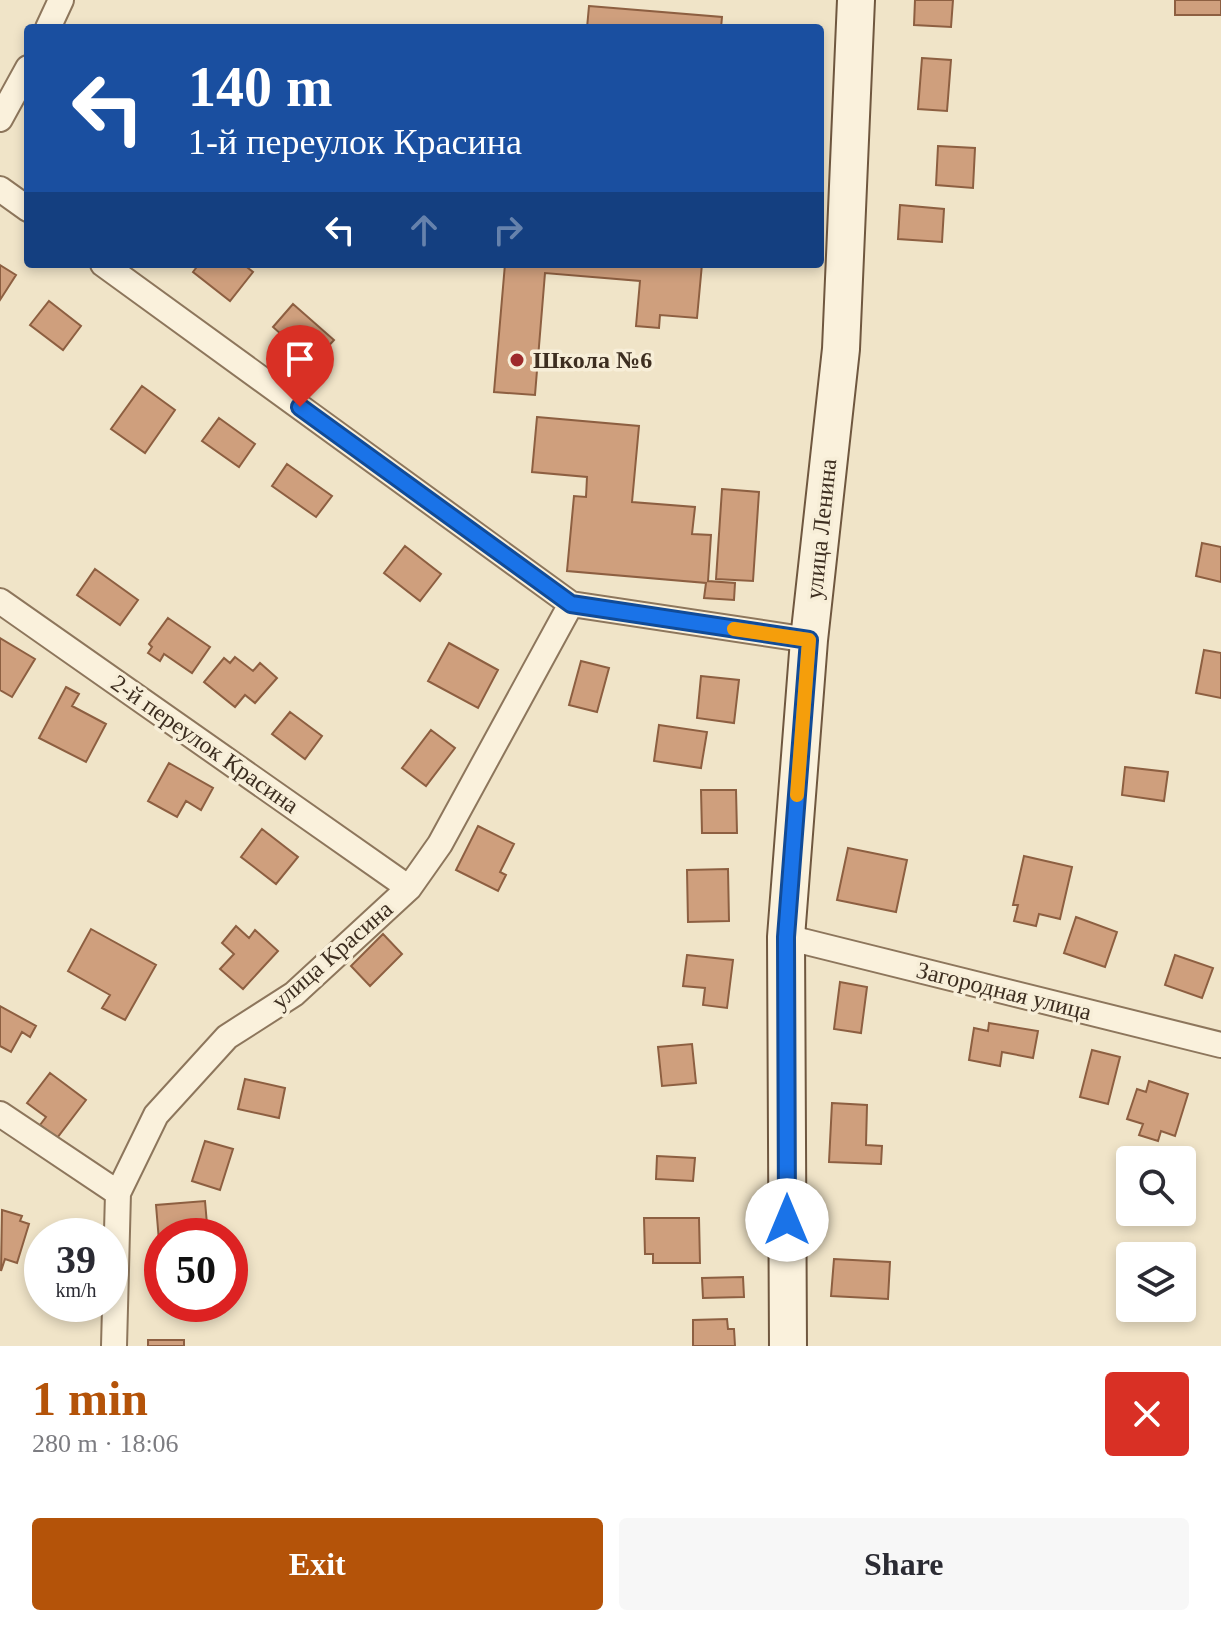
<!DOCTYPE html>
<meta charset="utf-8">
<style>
body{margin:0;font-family:"Times New Roman",serif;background:#f7f7f7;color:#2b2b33;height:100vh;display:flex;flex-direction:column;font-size:30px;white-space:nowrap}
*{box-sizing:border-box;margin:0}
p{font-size:26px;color:#7c7c81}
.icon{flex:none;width:44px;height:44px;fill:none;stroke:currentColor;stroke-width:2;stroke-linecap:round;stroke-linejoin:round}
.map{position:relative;height:1346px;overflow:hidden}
.sheet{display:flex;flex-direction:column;background:#fff;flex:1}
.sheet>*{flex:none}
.banner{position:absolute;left:24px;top:24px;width:800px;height:244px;border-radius:8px;box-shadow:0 4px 12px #0003;background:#1a4fa0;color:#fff;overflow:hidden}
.buttons{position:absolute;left:1116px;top:1146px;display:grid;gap:16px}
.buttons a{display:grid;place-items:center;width:80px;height:80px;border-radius:8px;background:#fff;box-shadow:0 4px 12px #0003;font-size:40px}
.speed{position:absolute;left:24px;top:1218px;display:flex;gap:16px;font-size:40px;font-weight:700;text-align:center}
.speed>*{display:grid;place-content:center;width:104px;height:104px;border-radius:50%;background:#fff;box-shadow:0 4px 12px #0003;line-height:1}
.speed small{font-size:20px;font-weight:400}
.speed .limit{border:12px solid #d22;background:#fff;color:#111}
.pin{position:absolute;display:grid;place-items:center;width:68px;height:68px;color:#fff;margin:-82px -34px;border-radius:50% 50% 50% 0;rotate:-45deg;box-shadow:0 0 8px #0007}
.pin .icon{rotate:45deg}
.me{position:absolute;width:88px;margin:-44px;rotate:0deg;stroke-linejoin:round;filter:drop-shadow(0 0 6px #0008)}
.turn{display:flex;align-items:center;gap:28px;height:168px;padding:0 32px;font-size:36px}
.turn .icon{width:104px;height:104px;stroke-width:2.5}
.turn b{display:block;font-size:56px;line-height:68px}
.lanes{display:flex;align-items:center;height:76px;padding:0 32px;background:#0003;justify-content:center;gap:40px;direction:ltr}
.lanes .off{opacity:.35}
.round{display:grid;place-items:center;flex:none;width:84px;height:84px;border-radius:8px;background:#f7f7f7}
.overview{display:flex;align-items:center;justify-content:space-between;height:136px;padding:0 32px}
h1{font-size:48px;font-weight:700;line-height:60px;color:#b45309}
.cta{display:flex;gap:16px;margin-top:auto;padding:16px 32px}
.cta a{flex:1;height:92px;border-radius:8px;background:#b45309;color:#fff;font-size:32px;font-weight:700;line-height:92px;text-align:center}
.cta a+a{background:#f7f7f7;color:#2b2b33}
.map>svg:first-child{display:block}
.building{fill:#cf9f7d;stroke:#8d5f41;stroke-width:2}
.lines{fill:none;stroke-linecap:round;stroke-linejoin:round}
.street-casing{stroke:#8d765c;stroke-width:28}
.secondary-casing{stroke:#6f573f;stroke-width:40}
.street{stroke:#faf1dc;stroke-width:24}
.secondary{stroke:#faf1dc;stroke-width:36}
.route-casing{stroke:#114b97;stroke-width:20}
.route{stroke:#1a73e8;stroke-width:14}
.slow{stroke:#f59e0b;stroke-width:14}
.poi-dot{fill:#9e2a2b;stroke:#f7eed8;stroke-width:3}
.labels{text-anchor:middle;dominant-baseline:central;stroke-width:7;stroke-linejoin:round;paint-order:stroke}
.poi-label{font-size:24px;font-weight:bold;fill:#3d2e20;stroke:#f7eed8;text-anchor:start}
.street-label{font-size:24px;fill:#3d2e20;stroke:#f7eed8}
</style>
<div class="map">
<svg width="1221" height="1346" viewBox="0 0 1221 1346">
<rect width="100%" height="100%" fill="#f0e4c8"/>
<path class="building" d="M915 0H953L951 27 914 25Z
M1175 0H1221V15H1175Z
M589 6 722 17 721 28H587Z
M922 58 951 60 947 111 918 109Z
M938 146 975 148 973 188 936 185Z
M900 205 944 209 942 242 898 239Z
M199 264H243L253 272 230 301 193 272Z
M505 264H702L697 318 660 315 659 328 636 326 640 281 545 273 535 395 494 392Z
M0 265 16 275 0 300Z
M49 301 81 326 63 350 30 325Z
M293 304 334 340 313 363 273 327Z
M142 386 175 410 145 453 111 429Z
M537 417 639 426 632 502 695 507 692 534 711 535 708 581 735 583 734 600 704 598 706 583 567 571 574 496 586 497 587 477 532 472Z
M219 418 255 444 239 467 202 441Z
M287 464 332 496 316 517 272 486Z
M722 489 759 492 753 581 716 579Z
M1202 543 1221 547V582L1196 576Z
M405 546 441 574 420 601 384 573Z
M95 569 138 600 120 625 77 595Z
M168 618 210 647 192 673 164 654 160 661 148 653 152 647 149 644Z
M0 638 35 659 12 697 0 690Z
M449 643 498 670 478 708 428 681Z
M1204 650 1221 653V698L1196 693Z
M235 657 253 671 260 663 277 678 255 703 245 695 235 707 204 682 224 658 230 663Z
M581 661 609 668 597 712 569 705Z
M701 676 739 680 734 723 697 718Z
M66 687 79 694 72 706 106 724 86 762 39 738Z
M290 712 322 736 305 759 272 734Z
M659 725 707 732 701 768 654 761Z
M431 730 455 748 426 786 402 768Z
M169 763 213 788 201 810 186 801 177 817 148 801Z
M1125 767 1168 772 1164 801 1122 795Z
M701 790H736L737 833H702Z
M478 826 514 844 500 872 506 875 498 891 456 870Z
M262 829 298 857 276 884 241 857Z
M848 848 907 860 896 912 837 900Z
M1024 856 1072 867 1060 919 1039 914 1036 926 1014 921 1018 905H1013Z
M728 869 729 921 688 922 687 870Z
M1076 917 1117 932 1105 967 1064 953Z
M236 926 249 938 255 930 278 951 243 989 220 969 234 954 222 943Z
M91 929 156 965 125 1020 102 1008 110 995 68 971Z
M383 934 402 954 370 986 351 966Z
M687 955 733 960 727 1008 703 1005 705 988 683 986Z
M1175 955 1213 968 1202 998 1165 985Z
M840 982 867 987 861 1033 834 1029Z
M0 1006 36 1026 30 1037 22 1032 11 1052 0 1046Z
M989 1023 1038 1031 1033 1058 1002 1052 1000 1066 969 1060 974 1028 988 1031Z
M692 1044 696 1083 662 1086 658 1047Z
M1092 1050 1120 1057 1108 1104 1080 1097Z
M50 1073 86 1100 57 1138 40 1125 46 1117 27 1103Z
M245 1079 285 1088 279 1118 238 1109Z
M1149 1081 1188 1094 1175 1136 1161 1131 1158 1141 1139 1135 1143 1124 1127 1119 1137 1089 1146 1092Z
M832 1103 867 1105 866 1145 882 1146 881 1164 829 1162Z
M205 1141 233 1149 220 1190 192 1181Z
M657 1156 695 1158 693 1181 656 1179Z
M205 1201 208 1236H162L159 1241 156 1205Z
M2 1210 22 1216 20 1221 29 1224 17 1263 5 1259 1 1271Z
M644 1218H699L700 1263H653V1254H645Z
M834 1259 890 1262 888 1299 831 1296Z
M743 1277 744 1297 703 1298 702 1278Z
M727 1319 728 1329H734L735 1346H693V1320Z
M148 1340H184V1346H148Z"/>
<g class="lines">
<g class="street-casing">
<path id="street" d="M48 28 61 0
M0 119 28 68
M0 189 28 209
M103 264 571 604 809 640
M0 601 409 888
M786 937 1221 1045
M0 1114 118 1193
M114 1346 118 1193 156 1115 227 1037 294 994 409 888 440 844 571 604"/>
</g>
<g class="secondary-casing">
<path id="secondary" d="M788 1346 786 937 809 640 841 349 856 0"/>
</g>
<use href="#street" class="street"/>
<use href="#secondary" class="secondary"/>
</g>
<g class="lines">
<g class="route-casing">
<path id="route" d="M300 407 571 604 809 640 786 937 787 1220"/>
</g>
<use href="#route" class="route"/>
<path class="slow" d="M734 629 809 640 797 795"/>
</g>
<circle class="poi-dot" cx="517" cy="360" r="8"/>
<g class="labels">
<g class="poi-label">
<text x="533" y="360">Школа №6</text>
</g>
<g class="street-label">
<text transform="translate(821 529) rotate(-84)">улица Ленина</text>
<text transform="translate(205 744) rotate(35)">2-й переулок Красина</text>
<text transform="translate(332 955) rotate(-41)">улица Красина</text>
<text transform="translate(1004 991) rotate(14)">Загородная улица</text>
</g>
</g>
</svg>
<div class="buttons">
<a><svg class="icon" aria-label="search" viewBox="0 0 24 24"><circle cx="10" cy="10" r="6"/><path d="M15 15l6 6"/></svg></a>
<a><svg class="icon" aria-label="layers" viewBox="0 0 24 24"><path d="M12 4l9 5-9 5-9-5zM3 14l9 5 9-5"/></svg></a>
</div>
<div class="speed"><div>39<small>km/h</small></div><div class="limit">50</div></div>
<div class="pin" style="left:300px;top:407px;background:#d93025"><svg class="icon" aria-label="arrive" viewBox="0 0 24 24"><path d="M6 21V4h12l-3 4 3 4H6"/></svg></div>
<svg class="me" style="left:787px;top:1220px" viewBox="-20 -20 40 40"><circle r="19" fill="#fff"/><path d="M0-13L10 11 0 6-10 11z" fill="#1a73e8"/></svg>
<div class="banner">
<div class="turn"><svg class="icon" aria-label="left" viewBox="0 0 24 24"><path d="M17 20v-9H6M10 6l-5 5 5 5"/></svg><div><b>140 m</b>1-й переулок Красина</div></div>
<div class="lanes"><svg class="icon" aria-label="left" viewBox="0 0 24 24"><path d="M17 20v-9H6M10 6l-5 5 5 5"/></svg><svg class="icon off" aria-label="ahead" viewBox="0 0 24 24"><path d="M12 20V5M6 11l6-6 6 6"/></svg><svg class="icon off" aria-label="right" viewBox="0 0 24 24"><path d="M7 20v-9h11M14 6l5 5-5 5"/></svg></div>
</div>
</div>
<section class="sheet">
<div class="overview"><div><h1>1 min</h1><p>280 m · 18:06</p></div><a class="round" style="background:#d93025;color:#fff"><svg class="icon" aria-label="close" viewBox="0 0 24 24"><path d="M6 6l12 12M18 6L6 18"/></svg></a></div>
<div class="cta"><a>Exit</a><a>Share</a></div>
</section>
